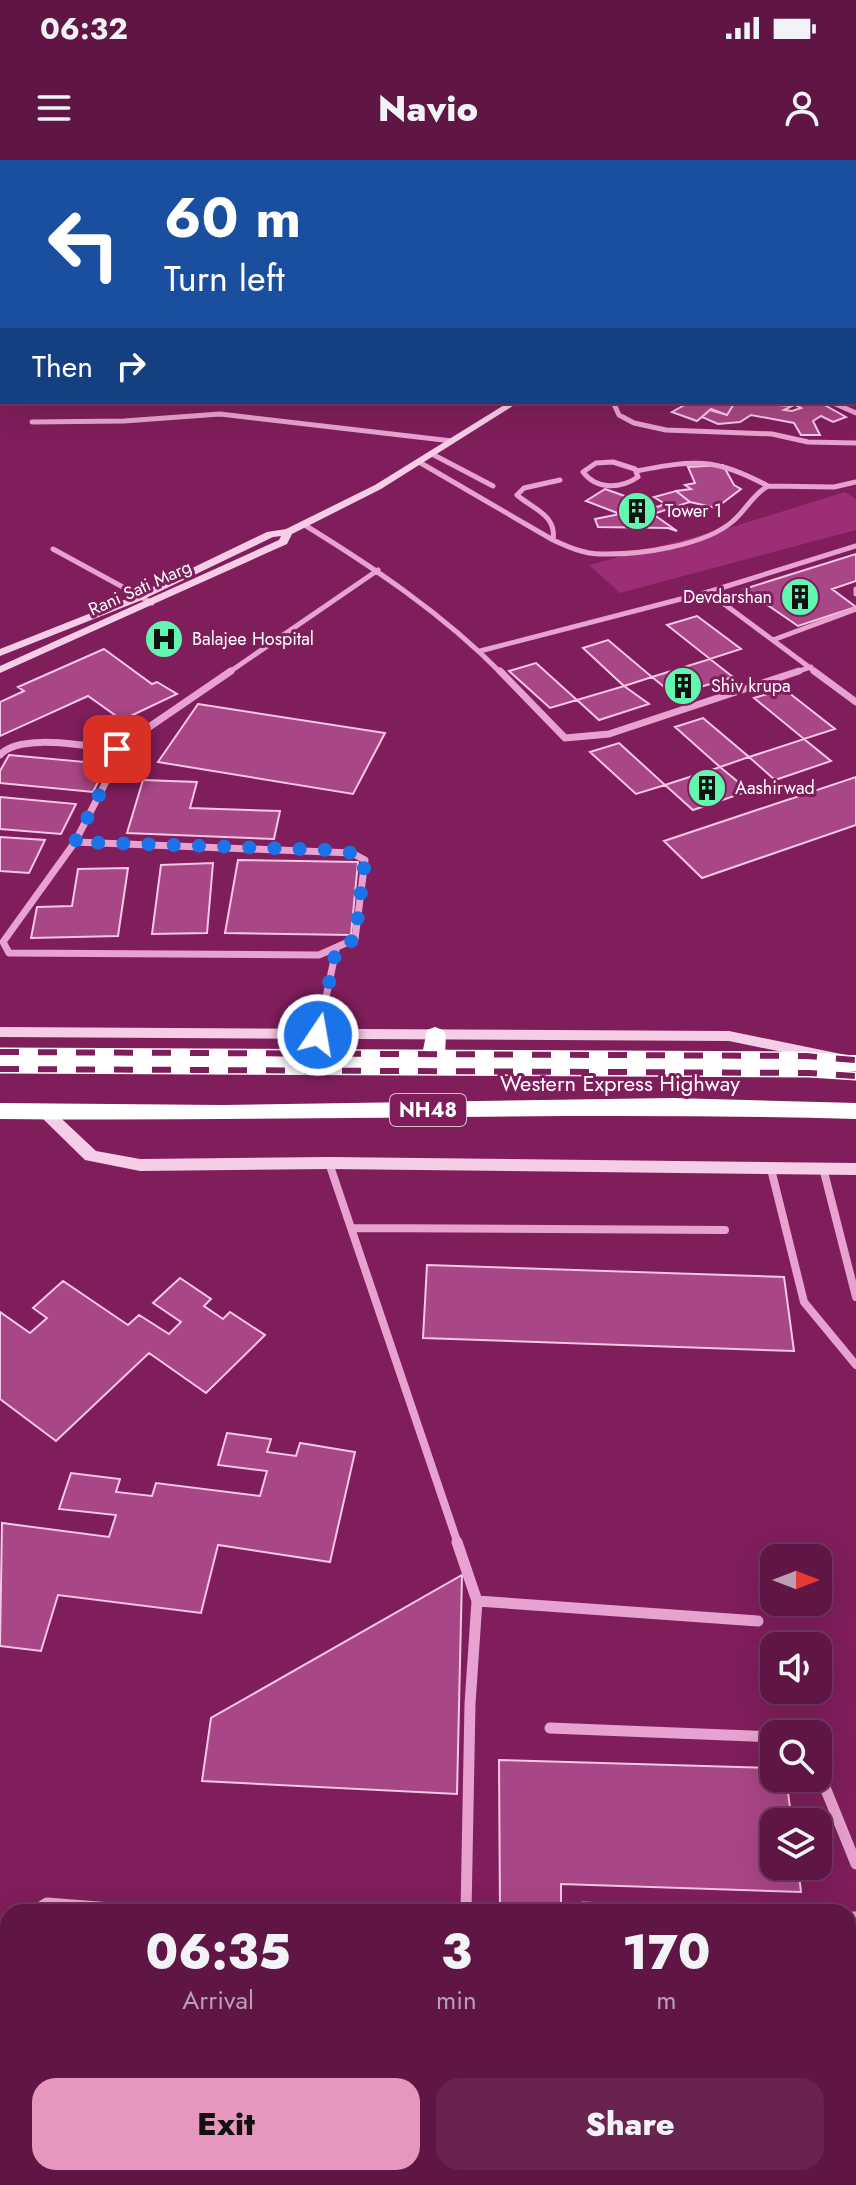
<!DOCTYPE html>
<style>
body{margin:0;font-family:Jost,sans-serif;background:#68234f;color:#f1f3f6;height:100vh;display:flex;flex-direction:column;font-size:30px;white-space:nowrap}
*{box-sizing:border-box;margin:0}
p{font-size:26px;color:#ba9fb2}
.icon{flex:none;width:44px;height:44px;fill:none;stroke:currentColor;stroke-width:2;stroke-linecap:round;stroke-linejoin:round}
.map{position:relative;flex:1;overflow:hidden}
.sheet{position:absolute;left:0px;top:1744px;width:856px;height:282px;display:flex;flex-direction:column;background:#5f1644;border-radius:24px 24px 0 0;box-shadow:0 8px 32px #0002,0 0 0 2px #73355d}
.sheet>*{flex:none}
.hud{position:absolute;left:0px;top:0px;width:856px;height:244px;box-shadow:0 8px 32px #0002,0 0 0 2px #73355d;background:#1a4fa0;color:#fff;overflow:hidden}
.needle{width:52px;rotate:90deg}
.buttons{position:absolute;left:760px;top:1384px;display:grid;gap:16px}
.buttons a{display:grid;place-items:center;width:72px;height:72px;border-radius:16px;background:#5f1644;box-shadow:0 8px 32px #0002,0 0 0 2px #73355d;font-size:40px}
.pin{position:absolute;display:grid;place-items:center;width:68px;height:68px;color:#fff;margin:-34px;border-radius:16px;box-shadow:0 4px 12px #0006}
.me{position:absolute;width:88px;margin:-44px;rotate:12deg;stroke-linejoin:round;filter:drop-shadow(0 0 6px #0008)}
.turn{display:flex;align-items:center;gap:28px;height:168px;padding:0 32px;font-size:36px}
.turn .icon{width:104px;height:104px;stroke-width:2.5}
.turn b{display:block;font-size:56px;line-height:68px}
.then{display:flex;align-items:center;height:76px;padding:0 32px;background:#0003;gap:16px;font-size:30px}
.eta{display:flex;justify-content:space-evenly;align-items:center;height:136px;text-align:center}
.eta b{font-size:48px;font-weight:800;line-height:56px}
.button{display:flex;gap:16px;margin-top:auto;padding:16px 32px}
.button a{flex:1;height:92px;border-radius:24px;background:#e797bd;color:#111;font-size:32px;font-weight:800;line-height:92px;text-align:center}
.button a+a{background:#68234f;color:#f1f3f6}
.status{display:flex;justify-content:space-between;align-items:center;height:56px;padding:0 40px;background:#5f1644;direction:ltr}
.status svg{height:22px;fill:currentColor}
header{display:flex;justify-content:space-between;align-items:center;height:104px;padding:0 32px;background:#5f1644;font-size:36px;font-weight:800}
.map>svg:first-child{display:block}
.green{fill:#9b2e75}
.building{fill:#a94685;stroke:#f6c6e5;stroke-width:2}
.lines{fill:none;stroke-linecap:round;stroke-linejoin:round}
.street-far3{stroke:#e8a2cf;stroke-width:5}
.street-far2{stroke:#e8a2cf;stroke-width:7}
.street-far1{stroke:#e8a2cf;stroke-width:8}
.street{stroke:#e8a2cf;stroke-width:11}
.secondary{fill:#f6cde7;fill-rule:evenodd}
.highway{fill:#fff;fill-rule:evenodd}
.rail-casing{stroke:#fff;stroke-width:9}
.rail{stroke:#7f1e5b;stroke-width:6;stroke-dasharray:19;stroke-linecap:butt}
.route{stroke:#1a73e8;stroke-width:14;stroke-dasharray:0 25.2}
.labels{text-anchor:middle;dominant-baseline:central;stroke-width:6;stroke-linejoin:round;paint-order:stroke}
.far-poi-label{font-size:18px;fill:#fff;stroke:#7f1e5b;text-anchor:start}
.far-street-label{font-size:18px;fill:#fff;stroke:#7f1e5b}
.shield{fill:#7f1e5b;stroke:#d9bcce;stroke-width:2}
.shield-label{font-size:20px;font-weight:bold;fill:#fff}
.street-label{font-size:22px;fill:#fff;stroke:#7f1e5b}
</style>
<div class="status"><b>06:32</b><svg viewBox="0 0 49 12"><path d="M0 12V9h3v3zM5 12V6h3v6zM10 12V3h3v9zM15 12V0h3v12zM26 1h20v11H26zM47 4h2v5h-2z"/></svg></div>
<header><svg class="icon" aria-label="menu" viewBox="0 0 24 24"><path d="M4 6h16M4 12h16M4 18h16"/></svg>Navio<svg class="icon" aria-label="person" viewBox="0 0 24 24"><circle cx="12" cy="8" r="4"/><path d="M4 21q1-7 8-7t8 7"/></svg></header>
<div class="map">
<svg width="856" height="2025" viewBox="0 0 856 2025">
<rect width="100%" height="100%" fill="#7f1e5b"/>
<path class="green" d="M845 332 856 339V370L620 433 589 405 732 367Z"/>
<path class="building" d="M690 242H735L727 255 711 249 697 261 672 252Z
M735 242 792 246 784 250 792 251 801 248 790 242H819L846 257 833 262 821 256 813 261 820 275H801L794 263 751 255 740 262 718 264 702 257 710 250 727 255Z
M723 305 734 325 741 329 716 348 690 342 676 331 691 329 685 325 695 323 688 307Z
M605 329 636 340 645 338 657 347 665 344 654 337 676 331 690 342 653 354 677 371 668 368 598 367 595 359 620 354 586 341Z
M856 394V421L832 429 856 447 798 466 744 429Z
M697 456 741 489 710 499 667 465Z
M608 480 652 517 624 526 583 488Z
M104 489 152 524 157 522 177 534 122 560 88 536 0 576V542L24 531 18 527Z
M710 499 733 517 674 535 652 517Z
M536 503 577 540 550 548 509 511Z
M624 526 649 544 599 560 577 540Z
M784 529 835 569 804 579 754 538Z
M198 544 385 573 353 634 158 602Z
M703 558 749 597 720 607 675 567Z
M804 579 831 601 775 620 749 597Z
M619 583 665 625 636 634 590 592Z
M9 595 107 604 93 632 0 623V611Z
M720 607 749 631 693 650 665 625Z
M856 617V665L702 718 664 681Z
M143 620 197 622 190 648 280 651 274 679 127 673Z
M0 637 76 644 61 674 0 669Z
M0 677 45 680 29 713 0 711Z
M238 700 358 702 351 775 225 773Z
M213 703 207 773 152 774 161 705Z
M128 708 118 776 31 778 37 747 72 746 78 709Z
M427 1105 784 1117 794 1191 423 1178Z
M180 1118 211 1139 204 1146 223 1159 230 1152 265 1175 206 1233 149 1193 56 1281 0 1239V1152L30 1173 47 1158 33 1148 63 1121 128 1165 139 1155 169 1174 181 1162 153 1143Z
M227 1273 271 1279 267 1292 296 1296 300 1283 355 1292 330 1402 218 1385 201 1453 58 1435 41 1491 0 1486 2 1363 109 1377 116 1355 59 1349 71 1313 120 1319 116 1332 152 1336 156 1323 260 1336 267 1311 218 1305Z
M462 1415 457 1634 202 1621 211 1558Z
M499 1600 774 1608V1618H786L792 1662H774V1706H798L801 1732 561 1724V1752H500Z
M848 1802 856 1803V1949H848Z
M8 1846V1938H0V1879Z
M355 2018H415L414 2025H355Z
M500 2018H563V2024L598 2025H500Z"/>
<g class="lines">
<path class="street-far3" d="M613 242 619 255 634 263 666 270 772 274 808 282 856 283
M831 242 856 253
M32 262 124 261 220 254 452 281
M432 294 493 326
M419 302 553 380C568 387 584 394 601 394 638 395 705 386 733 361 746 350 753 334 768 326L834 327 856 322
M613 302 635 309 638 317C620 329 597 330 583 312L596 303Z
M636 311C695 300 713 297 768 326
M303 364C373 407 443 454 501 513
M553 380C557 355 533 349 517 335L524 328 560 320
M53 389 152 443
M856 429V434
M708 432 817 513
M773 480 856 449
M480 491 708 432 856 386
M228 513 378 410
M793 513 811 507"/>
<path class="street-far2" d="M500 511 565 578 609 574 799 511
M814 511 856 542
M117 589 231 511
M0 595C20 572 88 587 117 589L115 604 75 682
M75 682 352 693 365 700 355 779 319 795 9 793 3 782Z
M318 875 336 790"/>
<path class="street-far1" d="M329 1003 458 1384
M823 1008 856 1137
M771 1009 804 1142 856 1205
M352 1068 725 1070"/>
<path class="street" d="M457 1382 477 1441 470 1544 466 1752
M477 1441 758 1461
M550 1568 774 1577
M818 1610 856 1704
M583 1747 713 1752
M33 1752 47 1743 162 1752
M848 1757H856
M0 1772 8 1768
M0 1956H8
M848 1988H856
M469 2018 470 2025"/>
<path class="secondary" d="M854 184 856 185V191L854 190Z
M509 242H519L381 329 292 374 287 384 0 513V506L279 380 281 376 273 377 142 440 0 496V489L134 436 267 372 286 369 375 325Z
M0 867 729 871 856 897V907L729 881 0 877Z
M43 944 48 946 96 991 140 999 329 997 856 1003V1015L329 1009 140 1011 85 1000 38 954 35 950 38 946Z"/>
<path class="highway" d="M435 867 443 870 446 875 445 895H856V911L0 910V894L422 895 427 870Z
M673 938 856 943V959C571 951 285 962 0 959V943L222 945Z"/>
<g class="rail-casing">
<path id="rail" d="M0 892 806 896 856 900
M0 909 809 913 856 916"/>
</g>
<use href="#rail" class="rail"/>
</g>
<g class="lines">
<path class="route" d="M117 589 115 604 75 682 334 690 352 693 365 700 355 779 336 790 318 875"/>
</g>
<defs>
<g id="building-disc" transform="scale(2)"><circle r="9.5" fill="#61f7af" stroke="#7f1e5b"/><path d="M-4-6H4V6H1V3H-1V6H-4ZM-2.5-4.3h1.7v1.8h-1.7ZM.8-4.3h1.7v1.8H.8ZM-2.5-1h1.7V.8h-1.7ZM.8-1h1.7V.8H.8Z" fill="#111"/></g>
<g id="hospital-disc" transform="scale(2)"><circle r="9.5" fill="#61f7af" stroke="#7f1e5b"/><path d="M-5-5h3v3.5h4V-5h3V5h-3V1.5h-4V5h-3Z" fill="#111"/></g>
</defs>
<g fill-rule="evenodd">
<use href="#building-disc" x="637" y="351"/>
<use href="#building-disc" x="800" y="437"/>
<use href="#hospital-disc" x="164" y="479"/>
<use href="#building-disc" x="683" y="526"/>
<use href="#building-disc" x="707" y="628"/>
</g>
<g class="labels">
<g class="far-poi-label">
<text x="665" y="351">Tower 1</text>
<text x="772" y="437" text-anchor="end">Devdarshan</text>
<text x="192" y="479">Balajee Hospital</text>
<text x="711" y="526">Shiv krupa</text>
<text x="735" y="628">Aashirwad</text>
</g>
<g class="far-street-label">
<text transform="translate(140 428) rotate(-24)">Rani Sati Marg</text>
</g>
<rect class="shield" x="390" y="934" width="76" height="32" rx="6"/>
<g class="shield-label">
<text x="428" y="950">NH48</text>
</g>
<g class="street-label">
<text x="620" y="923">Western Express Highway</text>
</g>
</g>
</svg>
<div class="buttons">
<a><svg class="needle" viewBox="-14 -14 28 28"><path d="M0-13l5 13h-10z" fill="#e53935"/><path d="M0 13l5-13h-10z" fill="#ba9fb2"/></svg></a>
<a><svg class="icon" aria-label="sound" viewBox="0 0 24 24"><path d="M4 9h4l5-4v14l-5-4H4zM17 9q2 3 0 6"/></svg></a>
<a><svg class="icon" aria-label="search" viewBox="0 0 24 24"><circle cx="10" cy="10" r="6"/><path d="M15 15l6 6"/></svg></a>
<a><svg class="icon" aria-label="layers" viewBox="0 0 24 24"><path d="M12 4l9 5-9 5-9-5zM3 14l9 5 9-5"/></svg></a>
</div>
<div class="pin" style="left:117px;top:589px;background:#d93025"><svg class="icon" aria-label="arrive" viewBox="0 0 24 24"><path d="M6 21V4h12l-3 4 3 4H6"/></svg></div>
<svg class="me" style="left:318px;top:875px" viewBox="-20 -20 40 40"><circle r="17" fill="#1a73e8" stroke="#fff" stroke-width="3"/><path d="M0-11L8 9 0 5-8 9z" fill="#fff"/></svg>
<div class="hud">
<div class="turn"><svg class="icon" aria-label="left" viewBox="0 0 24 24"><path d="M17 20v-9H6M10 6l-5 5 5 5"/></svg><div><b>60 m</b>Turn left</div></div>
<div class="then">Then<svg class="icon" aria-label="right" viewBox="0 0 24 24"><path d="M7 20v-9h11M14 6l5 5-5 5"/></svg></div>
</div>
<section class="sheet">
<div class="eta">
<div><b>06:35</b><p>Arrival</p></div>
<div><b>3</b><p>min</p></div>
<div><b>170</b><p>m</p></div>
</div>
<div class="button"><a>Exit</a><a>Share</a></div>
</section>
</div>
